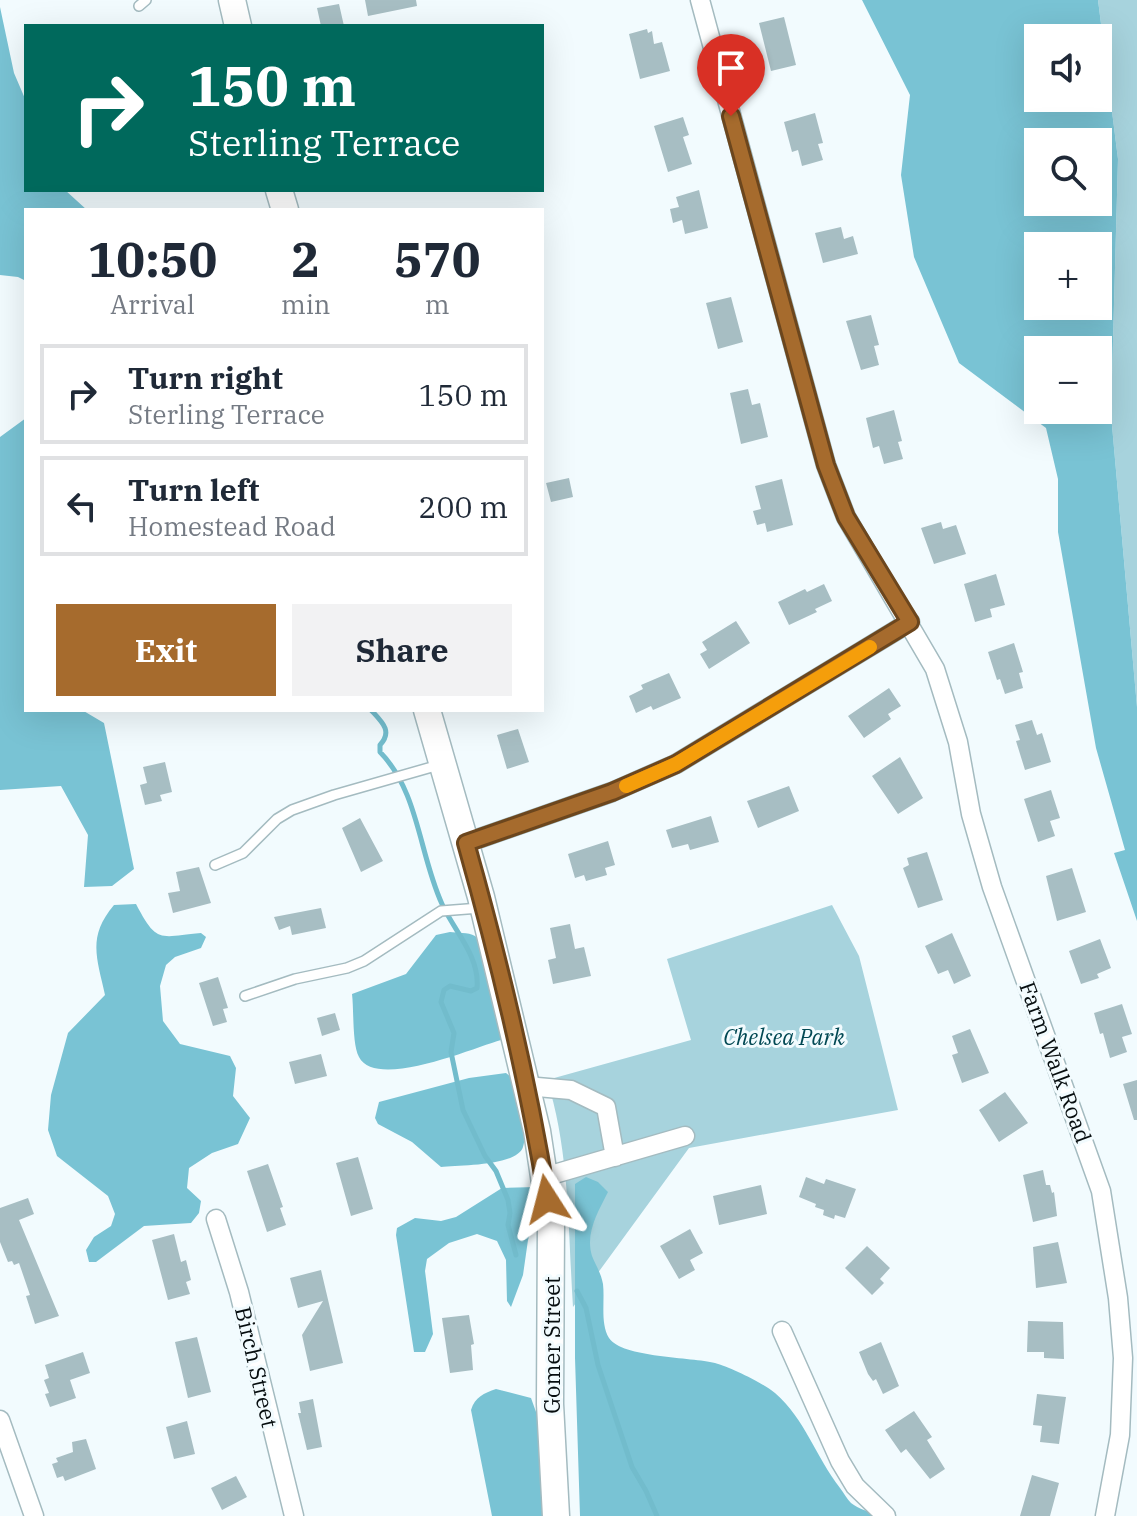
<!DOCTYPE html>
<meta charset="utf-8">
<style>
body{margin:0;font-family:"IBM Plex Serif",serif;background:#f2f2f3;color:#1f2937;height:100vh;display:flex;flex-direction:column;font-size:30px;white-space:nowrap}
*{box-sizing:border-box;margin:0}
p{font-size:26px;color:#747a83}
.icon{flex:none;width:44px;height:44px;fill:none;stroke:currentColor;stroke-width:2;stroke-linecap:round;stroke-linejoin:round}
.map{position:relative;flex:1;overflow:hidden}
.sheet{position:absolute;left:24px;top:208px;width:520px;height:504px;display:flex;flex-direction:column;background:#fff;border-radius:0px;box-shadow:0 8px 32px #0002}
.sheet>*{flex:none}
.top-card{position:absolute;left:24px;top:24px;width:520px;height:168px;border-radius:0px;box-shadow:0 8px 32px #0002;background:#00695c;color:#fff;overflow:hidden}
.controls{position:absolute;left:1024px;top:24px;display:grid;gap:16px}
.controls a{display:grid;place-items:center;width:88px;height:88px;border-radius:0px;background:#fff;box-shadow:0 8px 32px #0002;font-size:40px}
.pin{position:absolute;display:grid;place-items:center;width:68px;height:68px;color:#fff;margin:-82px -34px;border-radius:50% 50% 50% 0;rotate:-45deg;box-shadow:0 0 8px #0007}
.pin .icon{rotate:45deg}
.me{position:absolute;width:88px;margin:-44px;rotate:351deg;stroke-linejoin:round;filter:drop-shadow(0 0 6px #0008)}
.turn{display:flex;align-items:center;gap:28px;height:168px;padding:0 32px;font-size:36px}
.turn .icon{width:104px;height:104px;stroke-width:2.5}
.turn b{display:block;font-size:56px;line-height:68px}
.eta{display:flex;justify-content:space-evenly;align-items:center;height:136px;text-align:center}
.eta b{font-size:48px;font-weight:700;line-height:56px}
.action{display:flex;gap:16px;margin-top:auto;padding:16px 32px}
.action a{flex:1;height:92px;border-radius:0px;background:#a66b2d;color:#fff;font-size:32px;font-weight:700;line-height:92px;text-align:center}
.action a+a{background:#f2f2f3;color:#1f2937}
ul{padding:0;list-style:none}
li{display:flex;align-items:center;gap:24px;height:100px;margin:0 16px 12px;padding:0 16px;border:4px solid #e0e1e3;border-radius:0px}
li div{flex:1}
li b{display:block;font-size:30px}
li em{font-style:normal}
.map>svg:first-child{display:block}
.green{fill:#a7d3dd}
.forest{fill:#79c3d4;fill-rule:evenodd}
.lines{fill:none;stroke-linecap:round;stroke-linejoin:round}
.stream{stroke:#72bccc;stroke-width:5}
.building{fill:#a7bec3}
.lane-casing{stroke:#a4bbc0;stroke-width:12}
.street-casing{stroke:#a4bbc0;stroke-width:21}
.secondary-casing{stroke:#a4bbc0;stroke-width:29}
.lane{stroke:#fff;stroke-width:9}
.street{stroke:#fff;stroke-width:18}
.secondary{stroke:#fff;stroke-width:26}
.route-casing{stroke:#6c461d;stroke-width:20}
.route{stroke:#a66b2d;stroke-width:14}
.slow{stroke:#f59e0b;stroke-width:14}
.labels{text-anchor:middle;dominant-baseline:central;stroke-width:6;stroke-linejoin:round;paint-order:stroke}
.park-label{font-size:22px;font-style:italic;fill:#014853;stroke:#f2fbfe}
.street-label{font-size:22px;fill:#060d0f;stroke:#f2fbfe}
</style>
<div class="map">
<svg width="1137" height="1516" viewBox="0 0 1137 1516">
<rect width="100%" height="100%" fill="#f2fbfe"/>
<path class="green" d="M1098 0H1137V707L1111 414 1118 159Z
M832 905 859 956 898 1110 689 1148 573 1307C568 1232 570 1152 547 1080L691 1040 667 959Z"/>
<path class="forest" d="M862 0H1098L1118 159 1111 414 1137 707V921L1114 853 1125 850 1096 748 1058 532V479L1046 428 959 363 914 257 901 175 910 95ZM1098 38V98H1038V38ZM1098 142V202H1038V142ZM1098 246V306H1038V246ZM1098 350V410H1038V350Z
M0 7 14 73 26 101V190H65L87 210H26V281L18 277 0 275Z
M26 418V710H82L104 723 134 869 112 886 84 887 88 835 61 786 0 790V437Z
M136 904C157 944 159 937 201 933L206 937 201 948 175 957 166 965 160 986 163 1021 180 1044 230 1056 236 1068 233 1096 250 1118 238 1144 212 1153 189 1168 187 1188 201 1201 199 1213 191 1223 144 1226 96 1262H89L86 1250 94 1237 111 1226 115 1214 108 1196 57 1156 48 1130 51 1095 68 1033 105 995C97 958 87 937 114 905Z
M450 932C457 933 468 932 475 936 496 950 497 1015 501 1040 473 1048 376 1090 359 1057 352 1044 354 1010 352 994L406 974 436 935Z
M506 1073 517 1082 520 1090C521 1106 528 1131 523 1147 517 1166 460 1165 441 1167L412 1142 378 1124 375 1118 379 1102 469 1078Z
M586 1177 598 1182 608 1192C598 1212 585 1233 592 1256 596 1266 601 1273 603 1284 605 1301 600 1323 609 1338 622 1358 692 1357 715 1363 730 1367 763 1383 775 1393 805 1419 816 1457 840 1488 844 1493 847 1499 851 1503 858 1509 871 1512 879 1516H580L575 1358V1184Z
M536 1187 538 1208 528 1240 523 1275 511 1307 507 1301 506 1260 497 1241 477 1234 449 1243 427 1259 425 1271 433 1334 425 1352H414L396 1235 397 1228 415 1218 441 1221 456 1217 502 1188Z
M496 1389 531 1398 540 1423 543 1516H492L471 1410C475 1397 484 1393 496 1389Z"/>
<g class="lines">
<path class="stream" d="M371 710C382 722 393 731 380 745V752C419 792 419 854 442 904 454 931 480 956 477 988L471 991 450 986 444 990 441 1002 454 1033 451 1052 463 1110 485 1156 496 1171 508 1200 510 1213 508 1225 516 1255
M577 1291 586 1308 598 1365 632 1467 646 1491 657 1516"/>
</g>
<path class="building" d="M365 0H416L417 6 368 16Z
M339 4 344 26H321L317 8Z
M784 17 796 65 771 71 759 23Z
M647 29 648 33 652 31 654 44 662 42 670 71 640 79 629 34Z
M815 113 823 143 818 144 823 160 802 166 798 150 792 152 784 122Z
M683 117 689 135 683 137 692 164 668 172 654 126Z
M699 190 708 228 685 234 682 220 673 223 670 209 679 207 676 197Z
M841 227 844 239 853 236 858 254 823 263 815 233Z
M731 297 743 342 718 349 706 303Z
M871 315 879 345 874 346 879 365 861 370 846 321Z
M748 389 752 405 760 403 768 437 741 444 730 393Z
M894 410 902 441 898 442 903 459 884 464 879 446 873 448 866 418Z
M569 478 573 497 551 502 546 483Z
M782 479 793 525 767 532 765 523 757 525 753 511 761 509 755 486Z
M941 522 943 529 956 525 966 554 934 564 921 528Z
M996 574 1005 605 990 609 992 617 975 622 964 584Z
M824 584 832 601 815 609 817 612 789 625 778 602 805 589 807 592Z
M736 621 750 643 709 669 700 654 707 650 702 642Z
M1014 643 1023 672 1019 673 1023 688 1005 694 1000 679 997 680 988 652Z
M669 673 681 698 653 710 651 706 636 713 629 696 643 689 641 685Z
M889 688 901 706 888 714 891 719 864 738 848 716Z
M1032 720 1037 735 1042 733 1051 762 1025 770 1016 741 1020 740 1015 725Z
M518 729 529 762 507 769 497 735Z
M900 757 923 798 898 814 872 776Z
M165 762 172 792 160 795 162 801 145 805 140 785 147 783 143 767Z
M789 786 799 811 758 828 747 801Z
M1051 790 1060 818 1050 821 1055 836 1038 842 1024 799Z
M711 816 719 842 690 850 688 844 672 848 666 830Z
M360 818 383 861 361 872 342 828Z
M608 841 615 865 605 868 607 875 586 881 584 875 575 878 568 854Z
M927 852 943 900 918 908 903 868 909 865 907 858Z
M199 867 211 903 173 913 168 893 180 891 176 872Z
M1072 868 1086 912 1057 921 1046 876Z
M321 908 326 928 292 935 290 926 279 930 274 917Z
M570 924 575 949 584 947 591 976 553 984 548 960 556 958 550 928Z
M952 933 971 976 954 984 948 970 938 974 925 946Z
M1100 939 1111 968 1097 974 1099 978 1081 984 1069 951Z
M218 977 228 1008 223 1009 227 1022 213 1026 199 983Z
M1122 1004 1132 1034 1122 1037 1127 1052 1110 1058 1103 1033 1100 1034 1094 1013Z
M335 1013 340 1030 322 1036 317 1018Z
M970 1029 989 1073 962 1083 952 1055 958 1053 952 1036Z
M321 1054 327 1076 295 1084 289 1062Z
M1137 1080V1120H1134L1123 1084Z
M1005 1092 1028 1123 999 1142 979 1110Z
M358 1157 373 1209 351 1216 336 1163Z
M268 1164 283 1207 280 1208 286 1225 267 1232 247 1171Z
M1043 1170 1046 1185H1050L1052 1193 1054 1192 1057 1216 1033 1222 1023 1175Z
M806 1177 824 1184 826 1179 856 1189 845 1218 835 1215 834 1219 823 1215 824 1210 815 1207 816 1204 799 1197Z
M761 1185 767 1214 719 1225 713 1196Z
M28 1198 34 1214 19 1220 59 1316 35 1324 26 1296 30 1295 19 1263 14 1265 12 1261 8 1262 0 1242V1208Z
M690 1229 703 1253 690 1260 695 1270 679 1279 660 1246Z
M174 1234 181 1262 186 1260 191 1280 186 1282 190 1294 168 1300 152 1240Z
M1058 1242 1067 1283 1036 1288 1033 1247Z
M867 1246 890 1268 880 1279 884 1283 872 1295 845 1268Z
M321 1270 343 1363 310 1371 302 1335 323 1301 298 1308 290 1278Z
M469 1315 474 1344 471 1345 473 1370 450 1373 442 1318Z
M1028 1321 1063 1322 1064 1359 1044 1358V1352H1027Z
M197 1337 211 1392 188 1398 175 1342Z
M881 1342 899 1386 883 1394 876 1379 873 1381 868 1374 859 1352Z
M83 1352 90 1373 70 1380 76 1398 50 1407 45 1394 49 1393 44 1380 49 1378 45 1365Z
M1037 1394 1066 1397 1059 1444 1040 1442 1042 1426 1033 1425Z
M313 1399 322 1447 307 1450 298 1413H301L299 1402Z
M914 1411 932 1437 927 1440 945 1469 930 1479 906 1449 901 1453 885 1430Z
M187 1421 195 1454 174 1459 166 1427Z
M86 1439 96 1469 65 1481 63 1476 57 1478 52 1464 58 1462 56 1458 73 1452 72 1442Z
M1032 1475 1059 1483 1050 1516H1020Z
M236 1476 247 1497 222 1510 211 1488Z"/>
<g class="lines">
<g class="lane-casing">
<path id="lane" d="M139 6 146 0
M215 865 243 853 277 819 292 810 334 795 439 765
M245 996 295 979 347 968 364 961 441 911 480 908"/>
</g>
<g class="street-casing">
<path id="street" d="M700 0 826 465 846 517 935 669 958 742 971 814 992 887 1101 1191 1118 1298 1123 1358 1120 1435 1105 1516
M466 843 612 792 676 764 910 622
M526 1086 571 1090 606 1107 615 1157
M544 1177 685 1136
M216 1219 239 1292 294 1516
M782 1331 840 1461 855 1486 886 1516
M0 1420 34 1516"/>
</g>
<g class="secondary-casing">
<path id="secondary" d="M232 0 238 26
M279 190 285 210
M427 710 481 897 537 1131 551 1222 550 1404 556 1516"/>
</g>
<use href="#lane" class="lane"/>
<use href="#street" class="street"/>
<use href="#secondary" class="secondary"/>
</g>
<g class="lines">
<g class="route-casing">
<path id="route" d="M547 1199C528 1080 499 960 466 843L612 792 676 764 910 622 846 517 826 465 731 116"/>
</g>
<use href="#route" class="route"/>
<path class="slow" d="M626 786 676 764 870 647"/>
</g>
<g class="labels">
<g class="park-label">
<text x="784" y="1036">Chelsea Park</text>
</g>
<g class="street-label">
<text transform="translate(1056 1062) rotate(70)">Farm Walk Road</text>
<text transform="translate(551 1345) rotate(-90)">Gomer Street</text>
<text transform="translate(257 1367) rotate(77)">Birch Street</text>
</g>
</g>
</svg>
<div class="controls">
<a><svg class="icon" aria-label="sound" viewBox="0 0 24 24"><path d="M4 9h4l5-4v14l-5-4H4zM17 9q2 3 0 6"/></svg></a>
<a><svg class="icon" aria-label="search" viewBox="0 0 24 24"><circle cx="10" cy="10" r="6"/><path d="M15 15l6 6"/></svg></a>
<a>+</a>
<a>−</a>
</div>
<div class="pin" style="left:731px;top:116px;background:#d93025"><svg class="icon" aria-label="arrive" viewBox="0 0 24 24"><path d="M6 21V4h12l-3 4 3 4H6"/></svg></div>
<svg class="me" style="left:547px;top:1199px" viewBox="-20 -20 40 40"><path d="M0-17L14 15 0 8-14 15z" fill="#a66b2d" stroke="#fff" stroke-width="4"/></svg>
<div class="top-card">
<div class="turn"><svg class="icon" aria-label="right" viewBox="0 0 24 24"><path d="M7 20v-9h11M14 6l5 5-5 5"/></svg><div><b>150 m</b>Sterling Terrace</div></div>
</div>
<section class="sheet">
<div class="eta">
<div><b>10:50</b><p>Arrival</p></div>
<div><b>2</b><p>min</p></div>
<div><b>570</b><p>m</p></div>
</div>
<ul>
<li><svg class="icon" aria-label="right" viewBox="0 0 24 24"><path d="M7 20v-9h11M14 6l5 5-5 5"/></svg><div><b>Turn right</b><p>Sterling Terrace</p></div><em>150 m</em></li>
<li><svg class="icon" aria-label="left" viewBox="0 0 24 24"><path d="M17 20v-9H6M10 6l-5 5 5 5"/></svg><div><b>Turn left</b><p>Homestead Road</p></div><em>200 m</em></li>
</ul>
<div class="action"><a>Exit</a><a>Share</a></div>
</section>
</div>
